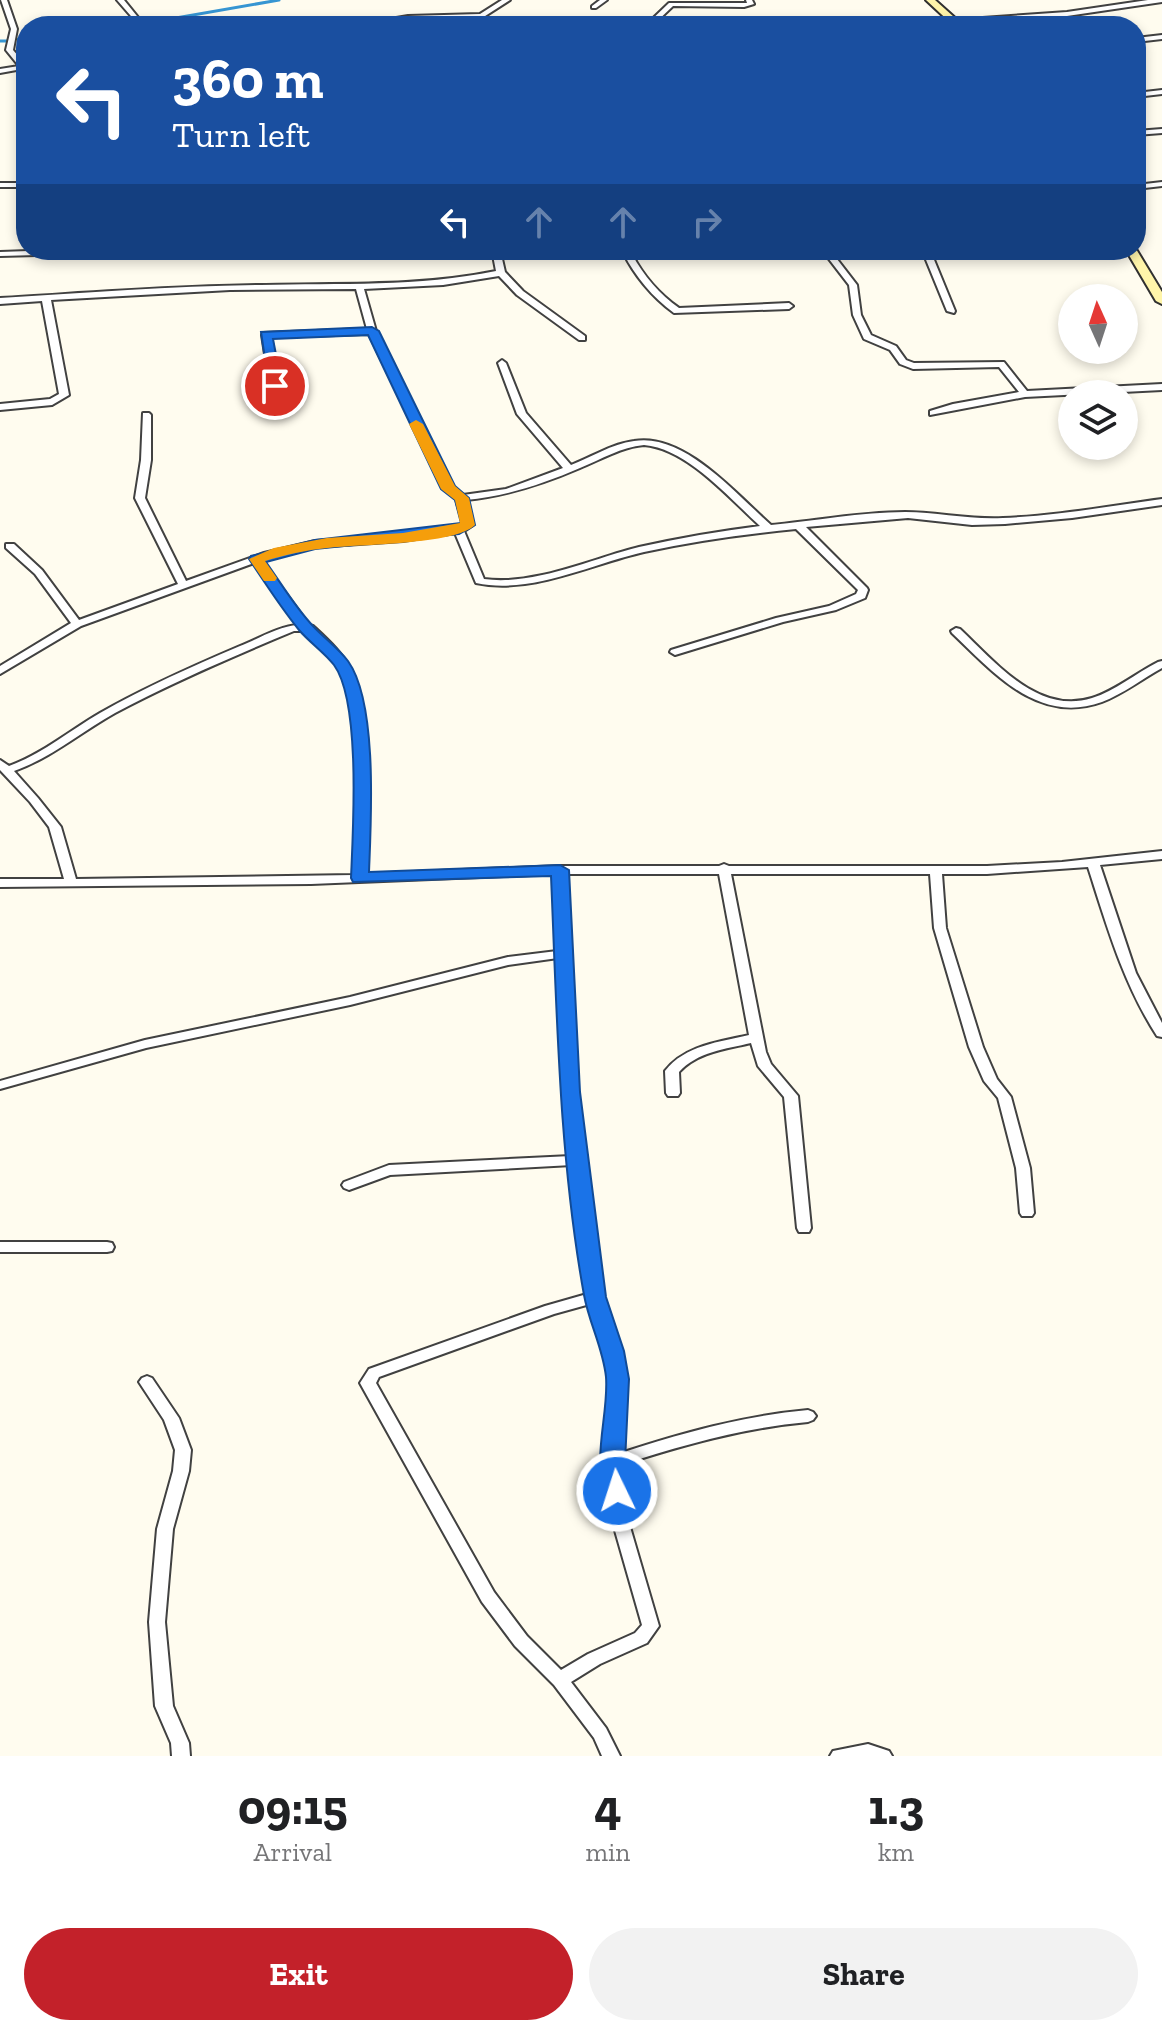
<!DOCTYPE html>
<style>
body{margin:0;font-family:"Zilla Slab",serif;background:#f2f2f2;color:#202124;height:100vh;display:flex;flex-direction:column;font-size:30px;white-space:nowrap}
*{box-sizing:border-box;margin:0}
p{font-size:26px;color:#757577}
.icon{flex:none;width:44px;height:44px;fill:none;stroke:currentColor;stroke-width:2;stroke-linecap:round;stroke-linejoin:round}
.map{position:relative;height:1756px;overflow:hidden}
.sheet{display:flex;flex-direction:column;background:#fff;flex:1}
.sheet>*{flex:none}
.banner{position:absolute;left:16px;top:16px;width:1130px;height:244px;border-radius:32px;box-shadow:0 4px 12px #0003;background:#1a4fa0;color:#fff;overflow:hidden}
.needle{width:52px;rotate:357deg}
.buttons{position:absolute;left:1058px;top:284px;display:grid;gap:16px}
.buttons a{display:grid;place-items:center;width:80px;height:80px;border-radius:50%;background:#fff;box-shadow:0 4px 12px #0003;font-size:40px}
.pin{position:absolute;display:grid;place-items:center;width:68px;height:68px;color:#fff;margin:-34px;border:4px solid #fff;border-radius:50%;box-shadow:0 2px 8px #0007}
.me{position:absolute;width:88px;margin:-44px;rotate:356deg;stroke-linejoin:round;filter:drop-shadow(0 0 6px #0008)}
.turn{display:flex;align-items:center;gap:28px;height:168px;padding:0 24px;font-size:36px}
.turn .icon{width:104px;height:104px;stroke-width:2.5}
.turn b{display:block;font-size:56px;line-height:68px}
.lanes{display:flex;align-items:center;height:76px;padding:0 24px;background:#0003;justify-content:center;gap:40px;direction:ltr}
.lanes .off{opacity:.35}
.eta{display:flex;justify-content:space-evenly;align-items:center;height:136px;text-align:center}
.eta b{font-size:48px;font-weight:700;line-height:56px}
.primary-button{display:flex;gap:16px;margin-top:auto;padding:16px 24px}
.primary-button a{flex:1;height:92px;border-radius:48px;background:#c3212a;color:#fff;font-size:32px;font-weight:700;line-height:92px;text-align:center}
.primary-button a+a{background:#f2f2f2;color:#202124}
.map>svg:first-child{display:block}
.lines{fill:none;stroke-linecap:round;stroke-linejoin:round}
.stream{stroke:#3695d2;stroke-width:3}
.street-casing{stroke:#414141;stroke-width:4}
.secondary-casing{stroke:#303030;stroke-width:4}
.street{fill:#fff;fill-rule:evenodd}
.secondary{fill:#fff5aa;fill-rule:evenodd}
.route{fill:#1a73e8;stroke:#114b97;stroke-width:2}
.slow{fill:#f59e0b}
</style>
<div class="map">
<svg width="1162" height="1756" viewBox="0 0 1162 1756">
<rect width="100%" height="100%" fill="#fffcef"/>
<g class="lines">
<path class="stream" d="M130 26 279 0
M18 39H26
M0 41H7"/>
<g class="street-casing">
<path id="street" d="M1 0H7L17 29 13 50 26 65V71L22 69 0 73V69L19 66 6 50 11 29Z
M117 0H124L141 21V23H137Z
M502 0H510L482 18 408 20 366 26H349L408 16 480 14Z
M600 0H607L596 8H592V6Z
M746 0H752L754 4 744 7 673 6 652 26H645L669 3H747Z
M1148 0H1162V2L1067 16 954 24 951 22 954 20 1067 12Z
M1162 35V39L1136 42V38Z
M1162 90V94L1136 97V93Z
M1162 129V133L1136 135V131Z
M1162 182V186L1136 189V185Z
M0 183H26V187H0Z
M57 250H152L148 252 0 256V252Z
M492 250H500L505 272 523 291 585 336V340H579L517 295 499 276 443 285 364 289 376 331 453 487 463 495 506 489 563 468 517 414 498 363 502 360 506 363 526 413 571 465C592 457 611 444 634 441 684 432 737 495 771 525 814 521 861 512 905 512 938 512 970 520 1003 518 1056 516 1109 506 1162 499V505L1072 518 1005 524 972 525 908 518 806 527 867 588 868 590 865 598 836 610 783 622 675 655 670 652 671 650 776 618 829 606 856 594 858 590 796 529C745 534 694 541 644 552 591 564 531 595 476 583L455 533 403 541 315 547 262 561 309 625 313 626C327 639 344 654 352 673 376 723 368 819 366 874L560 866H719L724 864 729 866H987L1062 862 1162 851V859L1100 865 1136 973 1162 1023V1037L1157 1036C1123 983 1107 926 1088 867L987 874H942L946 928 983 1047 997 1079 1011 1097 1030 1168 1034 1213 1032 1216H1022L1020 1213 1016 1168 998 1098 984 1081 969 1047 934 928 930 874H731L766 1052 771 1064 798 1096 811 1228 809 1232H799L797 1228 784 1097 758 1066 751 1043C726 1049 697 1052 679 1072L680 1093 678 1096H668L666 1093 665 1071C685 1045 720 1042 749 1035L719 874H566L577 1092 602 1297 623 1367 621 1453C682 1433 743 1416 808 1410L813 1412 816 1416 813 1420 808 1422C743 1428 683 1445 621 1465L628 1520 659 1626 647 1643 600 1664 571 1682 606 1728 620 1756H602L594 1738 554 1685 515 1646 482 1602 360 1383 369 1369 545 1306 587 1294 572 1165 390 1175 349 1190 344 1188 342 1185 344 1182 389 1165 571 1156 563 1092 558 958 508 965 350 1005 146 1048 0 1089V1081L145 1040 350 997 508 957 557 951 554 874 311 884 0 887V879H64L49 827 30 802 0 770V760L9 766C42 754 69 731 100 713 145 687 193 666 240 646 258 639 279 626 298 625L254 563 81 626 0 674V666L71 623 35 574 6 548V544H14L42 570 79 620 178 584 135 498 141 460 143 413H149L151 415V460L145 498 186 581 264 553 315 541 403 535 456 527 463 524 456 499 444 489 369 334 271 337 280 386 275 389 270 386 262 335 263 333 367 329 356 289 230 290 51 300 69 395 52 405 0 410V404L50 399 59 394 42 301 0 304V298C86 293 174 286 261 285 340 283 418 287 496 271ZM644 445C688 449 729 498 760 526 720 531 679 538 639 547 591 559 533 586 484 579L464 531 473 525 466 500C507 496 543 484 580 468 602 459 621 447 644 445ZM294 631H306C319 643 334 657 342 673 364 724 357 818 354 875L76 879 61 827 38 798 14 771C51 758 81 732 115 713 173 682 234 656 294 631ZM590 1304 609 1367 605 1462 612 1520 642 1625 635 1633 588 1654 561 1670 527 1636 494 1592 376 1383 379 1377 554 1314Z
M622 250H630C641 273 659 294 679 308L789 303 793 306 789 309 674 313C652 297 633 274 622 250Z
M822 250H830L857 285 861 315 871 335 896 346 906 360 914 363 1004 362 1027 391 1162 384V390L1025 397 930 415V411L953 404 1019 392 999 367 913 369 900 364 890 350 864 339 853 315 849 285Z
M922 250H930L955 311 954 313 947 311Z
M956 628 960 629C995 662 1038 715 1092 698 1115 691 1136 673 1158 662L1162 661V668C1142 679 1123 694 1102 702 1038 725 994 673 952 633L951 631Z
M0 1242H107L112 1243 114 1247 112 1251 107 1252H0Z
M147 1376 152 1378 179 1418 191 1450 189 1471 173 1529 165 1622 173 1706 189 1743 190 1756H172L171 1743 155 1706 149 1622 157 1529 173 1471 175 1450 164 1420 139 1382 142 1378Z
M868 1744 889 1751 892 1756H830L833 1751Z"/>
</g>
<g class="secondary-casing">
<path id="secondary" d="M926 0H935L964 26H954Z
M1136 249 1162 292V304L1156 301 1126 250Z"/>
</g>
<use href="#street" class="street"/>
<use href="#secondary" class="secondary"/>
</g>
<path class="route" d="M372 327 379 331 455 486 469 498 475 525 459 534 315 549 266 562C281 583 295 607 313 626 324 638 338 648 348 661 378 703 371 820 369 872L560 865 569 870 580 1092 606 1297 624 1351 629 1379 625 1462 629 1491 625 1498 617 1501 608 1498C590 1463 609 1415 606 1377 603 1348 589 1323 584 1295 559 1157 557 1015 551 876L353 882 351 878C353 830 361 702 334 665 324 652 309 642 299 630 281 608 265 583 249 559L251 556 315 540 461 523 455 500 441 489 368 335 273 339 282 386 275 390 269 386 261 332Z"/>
<path class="slow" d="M416 420 423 424 455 486 469 498 475 525C455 545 359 544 327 548 306 550 285 555 265 561L277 578 275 581H264L249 559 274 548 327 538 403 533 460 523 455 500 441 489 409 424Z"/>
</svg>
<div class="buttons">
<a><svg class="needle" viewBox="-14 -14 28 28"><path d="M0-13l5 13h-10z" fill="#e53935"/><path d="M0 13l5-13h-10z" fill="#757577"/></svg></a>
<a><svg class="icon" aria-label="layers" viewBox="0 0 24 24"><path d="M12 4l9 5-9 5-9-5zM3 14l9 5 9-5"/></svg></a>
</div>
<div class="pin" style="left:275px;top:386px;background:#d93025"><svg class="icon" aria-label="arrive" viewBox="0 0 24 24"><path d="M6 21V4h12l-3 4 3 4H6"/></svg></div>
<svg class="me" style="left:617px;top:1491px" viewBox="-20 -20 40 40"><circle r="17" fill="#1a73e8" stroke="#fff" stroke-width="3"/><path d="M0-11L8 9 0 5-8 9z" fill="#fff"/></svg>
<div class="banner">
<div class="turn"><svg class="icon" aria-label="left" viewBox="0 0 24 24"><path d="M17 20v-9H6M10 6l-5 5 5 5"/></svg><div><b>360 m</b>Turn left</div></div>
<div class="lanes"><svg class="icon" aria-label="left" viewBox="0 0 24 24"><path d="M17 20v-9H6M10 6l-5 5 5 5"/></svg><svg class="icon off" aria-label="ahead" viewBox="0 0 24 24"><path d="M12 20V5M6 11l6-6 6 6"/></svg><svg class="icon off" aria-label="ahead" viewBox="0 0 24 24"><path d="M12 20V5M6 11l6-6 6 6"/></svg><svg class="icon off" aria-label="right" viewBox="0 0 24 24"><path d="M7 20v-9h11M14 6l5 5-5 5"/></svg></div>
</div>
</div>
<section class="sheet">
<div class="eta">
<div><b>09:15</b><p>Arrival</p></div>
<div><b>4</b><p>min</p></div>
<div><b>1.3</b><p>km</p></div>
</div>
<div class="primary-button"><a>Exit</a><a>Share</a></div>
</section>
